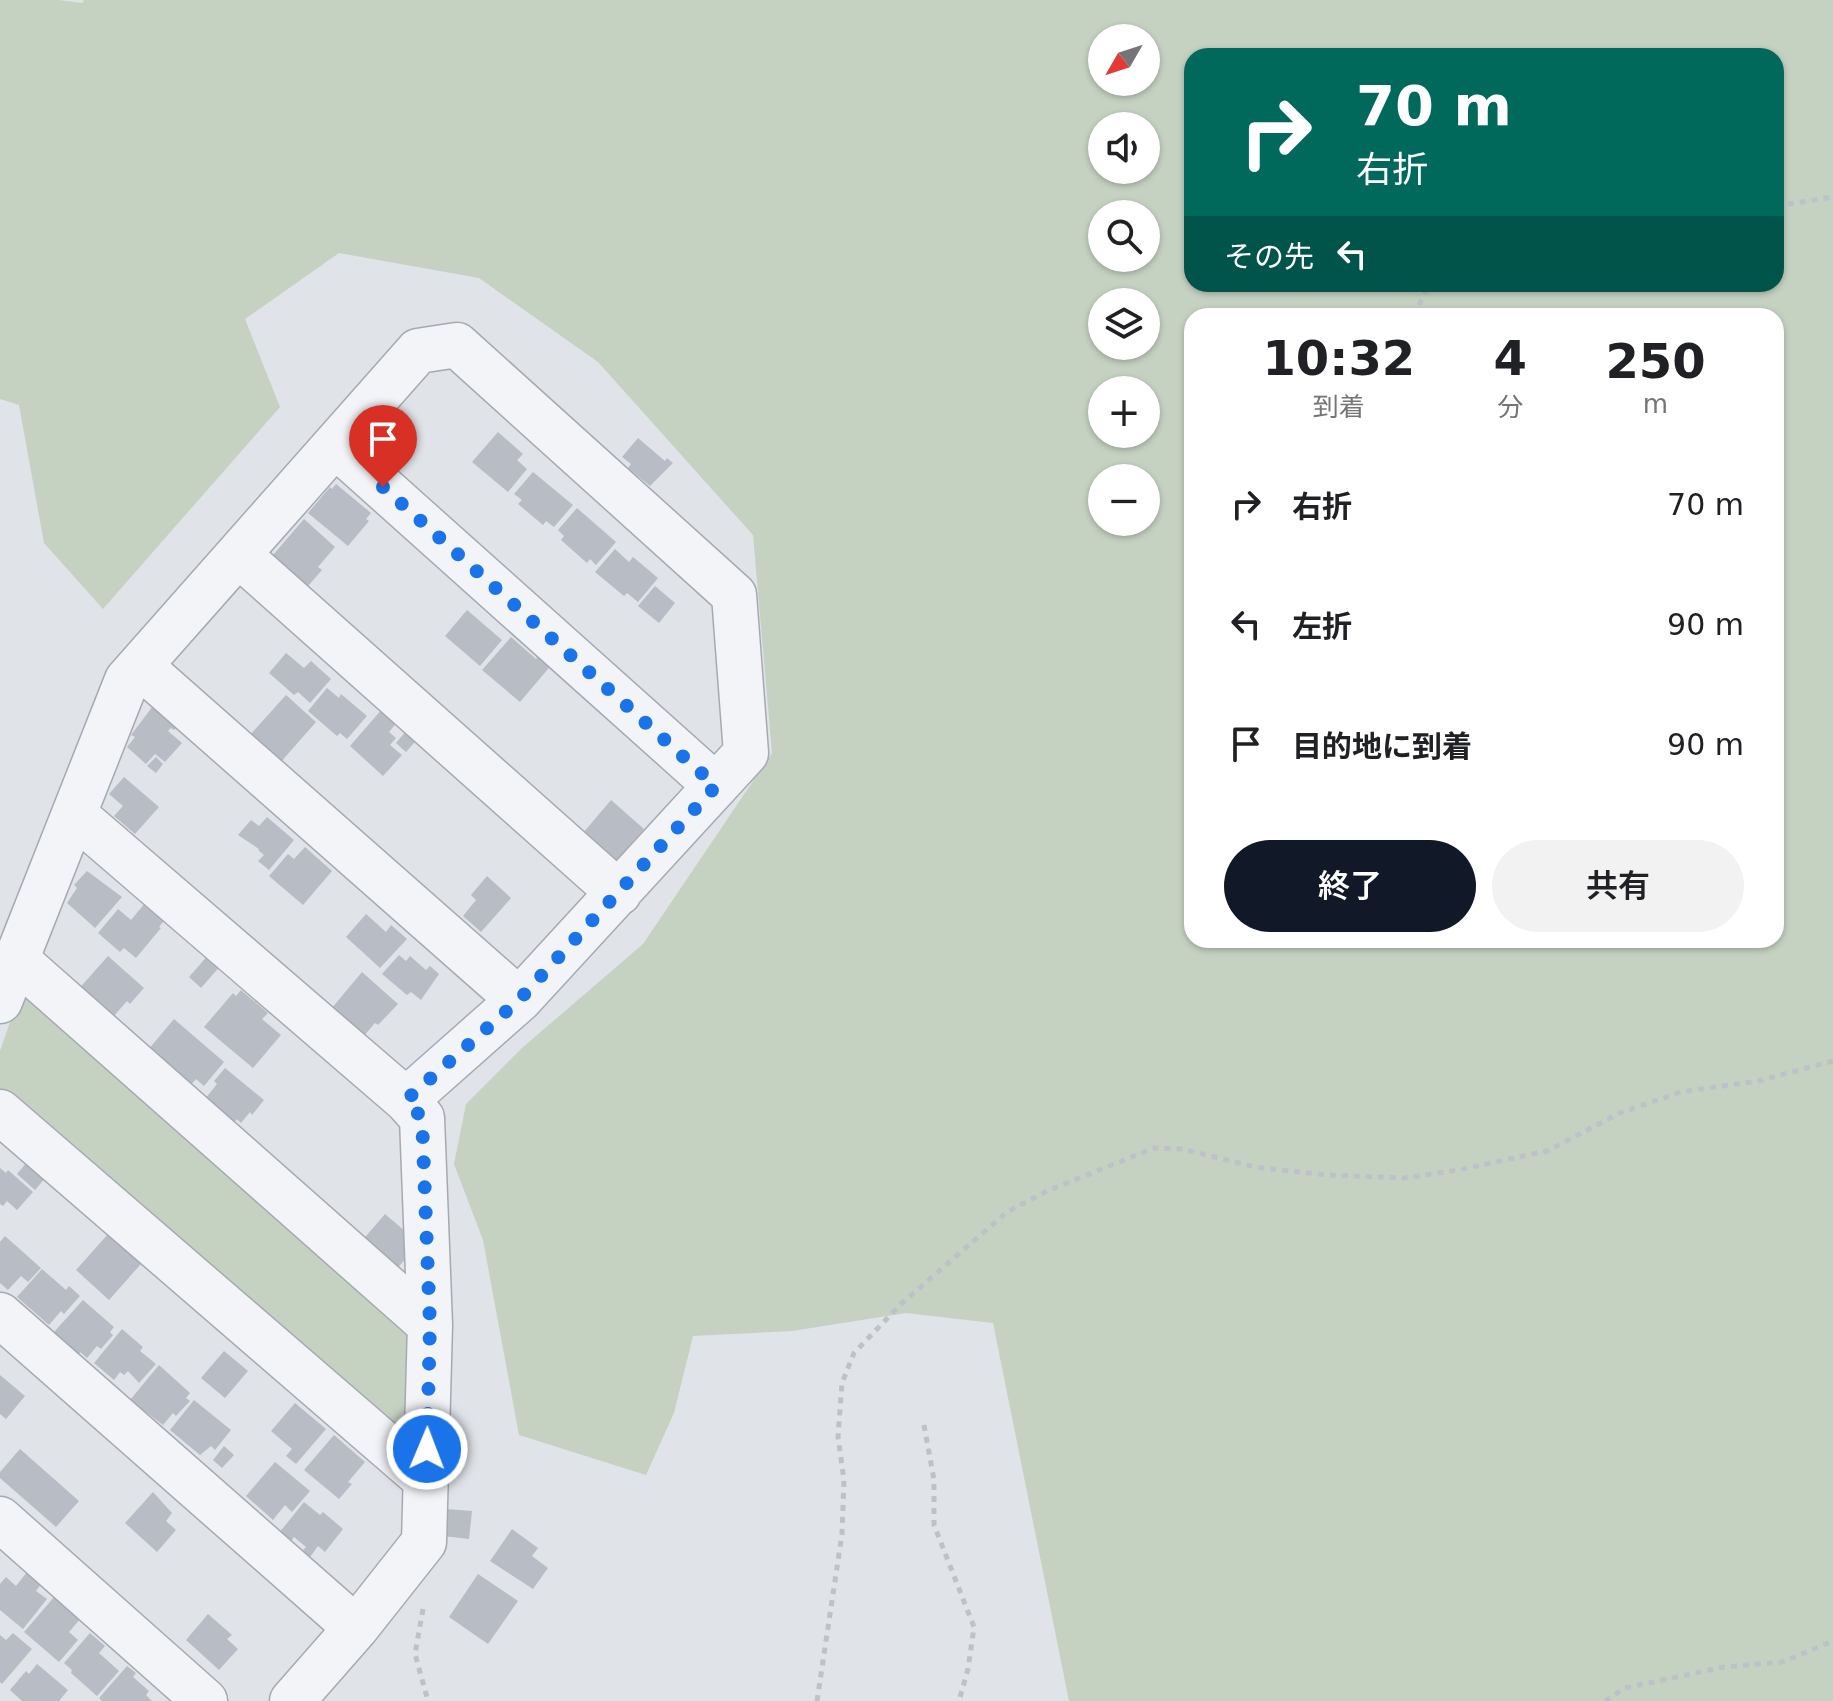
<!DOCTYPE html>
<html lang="ja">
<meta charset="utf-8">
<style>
body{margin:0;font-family:"DejaVu Sans","Noto Sans JP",sans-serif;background:#f2f2f2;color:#202124;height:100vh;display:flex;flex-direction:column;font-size:30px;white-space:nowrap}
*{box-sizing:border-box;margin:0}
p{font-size:26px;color:#757577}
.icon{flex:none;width:44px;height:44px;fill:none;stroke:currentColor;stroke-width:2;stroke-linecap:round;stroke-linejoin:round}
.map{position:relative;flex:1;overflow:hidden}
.drawer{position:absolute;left:1184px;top:308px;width:600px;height:640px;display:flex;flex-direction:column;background:#fff;border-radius:24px;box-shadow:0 2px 6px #0004}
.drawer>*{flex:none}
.guide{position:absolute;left:1184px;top:48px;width:600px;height:244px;border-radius:24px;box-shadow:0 2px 6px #0004;background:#00695c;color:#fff;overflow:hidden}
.needle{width:52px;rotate:231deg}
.fabs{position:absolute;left:1088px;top:24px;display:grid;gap:16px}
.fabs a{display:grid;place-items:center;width:72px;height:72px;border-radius:50%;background:#fff;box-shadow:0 2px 6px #0004;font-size:40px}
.pin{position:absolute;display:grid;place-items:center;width:68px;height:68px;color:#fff;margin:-82px -34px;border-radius:50% 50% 50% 0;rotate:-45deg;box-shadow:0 0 8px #0007}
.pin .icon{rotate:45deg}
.me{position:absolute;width:88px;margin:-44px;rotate:1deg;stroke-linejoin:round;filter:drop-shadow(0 0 6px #0008)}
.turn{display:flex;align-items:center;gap:28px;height:168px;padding:0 40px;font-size:36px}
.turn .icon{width:104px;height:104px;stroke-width:2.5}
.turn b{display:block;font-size:56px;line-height:68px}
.then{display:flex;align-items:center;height:76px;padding:0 40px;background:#0003;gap:16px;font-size:30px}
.eta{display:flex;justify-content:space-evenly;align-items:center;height:136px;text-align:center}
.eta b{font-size:48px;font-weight:600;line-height:56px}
.cta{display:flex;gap:16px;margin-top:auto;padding:16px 40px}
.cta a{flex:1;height:92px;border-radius:48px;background:#111827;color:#fff;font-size:32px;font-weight:600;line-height:92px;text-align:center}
.cta a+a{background:#f2f2f2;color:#202124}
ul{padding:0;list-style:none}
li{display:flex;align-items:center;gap:24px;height:120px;padding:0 40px}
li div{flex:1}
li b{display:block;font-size:30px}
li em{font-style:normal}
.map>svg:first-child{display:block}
.green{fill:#c5d2c2;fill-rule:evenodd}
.building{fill:#b8bcc5}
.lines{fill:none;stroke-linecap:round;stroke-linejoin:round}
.minor-casing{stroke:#a5aab2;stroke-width:47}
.path{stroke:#bec1c7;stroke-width:5;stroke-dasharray:6 6;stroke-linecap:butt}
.minor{stroke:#f3f4f7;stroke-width:44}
.route{stroke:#1a73e8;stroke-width:14;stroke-dasharray:0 25.2}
</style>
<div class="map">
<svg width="1833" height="1701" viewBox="0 0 1833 1701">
<rect width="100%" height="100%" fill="#e0e3e8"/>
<path class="green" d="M0 0H58L82 3 84 0H1833V1701H1069L993 1323 906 1313 792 1331 693 1336 674 1413 646 1475 519 1435 483 1240 454 1164 466 1104 522 1048 643 944 772 753 753 535 598 362 479 278 339 253 245 319 280 407 103 609 44 543 19 405 0 399ZM1102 38H1146V82H1102ZM1192 56H1776V284H1192ZM1102 126H1146V170H1102ZM1102 214H1146V258H1102ZM1102 302H1146V346H1102ZM1192 316H1776V940H1192ZM1102 390H1146V434H1102ZM1102 478H1146V522H1102Z
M19 996 38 998 407 1323 411 1432 396 1441 0 1092V1051Z"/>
<path class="building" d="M498 432 523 454 517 460 527 469 508 492 472 462Z
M638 438 665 461 667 458 673 463 650 486 628 468 631 464 622 457Z
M533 472 573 505 554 527 546 521 543 525 518 504 522 500 514 494Z
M336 484 371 513 366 519 369 521 348 546 308 513 330 487 332 489Z
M577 508 616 542 596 565 590 559 587 563 561 540 564 536 558 530Z
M304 519 335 547 318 567 322 570 308 586 306 584 303 587 273 562 276 558 273 555Z
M615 549 629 562 633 557 658 578 638 602 627 593 624 596 595 572Z
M655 586 675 603 659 623 638 606Z
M467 610 502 640 480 666 445 636Z
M511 637 536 659 541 653 553 663 520 702 482 670Z
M286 653 304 668 311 661 331 679 310 703 298 692 294 695 269 673Z
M327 688 339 698 341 694 367 716 347 739 340 733 337 736 308 711Z
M286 695 316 722 280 763 249 736Z
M156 702 183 721 174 730 171 728 168 731 182 743 165 762 155 754 146 764 127 747 135 737 131 735Z
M383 708 398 721 389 732 396 738 390 745 402 755 383 776 350 746Z
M412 724 422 734 406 752 396 743Z
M156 757 163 764 156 773 147 766Z
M124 777 159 807 135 834 114 816 123 806 109 794Z
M611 800 644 829 616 861 583 833Z
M267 817 294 840 269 870 258 861 264 855 258 850 259 849 238 835 251 820 259 826Z
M305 847 332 871 303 905 269 876 288 854 294 859Z
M87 871 122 897 95 928 67 903 77 888 74 885Z
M487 876 511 898 481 932 463 916 476 900 471 895Z
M146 902 166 918 159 927 161 928 136 958 124 948 120 952 98 933 118 909 131 920Z
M366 914 386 932 391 925 407 939 380 968 346 937Z
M210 953 222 964 201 988 189 977Z
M399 955 406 961 410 956 426 970 430 966 439 974 421 1000 411 992 407 995 382 974Z
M108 956 144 988 130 1004 127 1001 113 1017 76 992Z
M362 972 398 1004 378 1025 375 1023 363 1037 331 1009Z
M241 990 268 1013 262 1019 281 1035 253 1068 204 1027 233 993 236 996Z
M174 1019 224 1062 204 1086 196 1079 190 1086 148 1050Z
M225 1068 264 1100 252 1115 250 1112 241 1123 237 1119 234 1123 205 1099 217 1084 214 1081Z
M28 1161 46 1177 35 1190 17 1174Z
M0 1168 6 1173 8 1170 33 1192 17 1210 7 1201 3 1206 0 1204Z
M385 1214 419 1243 395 1271 361 1242Z
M108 1234 141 1264 109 1300 76 1270Z
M5 1236 41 1268 28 1282 21 1276 8 1290 0 1283V1242Z
M42 1269 66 1290 69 1286 80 1296 64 1314 61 1311 49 1325 17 1297Z
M83 1300 114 1327 110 1332 113 1335 101 1349 97 1346 87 1358 80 1352 79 1355 54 1332Z
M122 1329 143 1347 140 1351 156 1364 139 1383 128 1371 124 1375 120 1372 114 1380 94 1363Z
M224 1351 248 1371 225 1398 201 1378Z
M159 1365 190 1393 186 1398 190 1401 176 1416 173 1413 163 1425 130 1400Z
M0 1375 25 1396 6 1419 0 1414Z
M194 1400 231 1430 215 1450 211 1446 200 1455 170 1430Z
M295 1403 326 1429 296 1464 286 1456 292 1449 271 1431Z
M334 1435 365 1462 348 1482 352 1484 339 1499 304 1470Z
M224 1446 234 1455 222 1468 213 1460Z
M20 1449 79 1501 56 1527 0 1478V1472Z
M275 1462 310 1491 292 1512 285 1505 273 1520 246 1496Z
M153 1492 172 1513 166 1521 176 1530 157 1552 125 1523Z
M304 1502 320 1515 323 1512 343 1529 325 1552 318 1546 310 1557 303 1550 306 1547 294 1537 290 1542 279 1533Z
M446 1509 472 1511 469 1539 443 1536Z
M512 1529 538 1548 532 1556 548 1568 533 1589 490 1561Z
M27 1572 41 1584 36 1591 47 1599 23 1629 0 1610V1584L6 1577 16 1586Z
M478 1574 518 1601 488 1644 449 1617Z
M55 1596 81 1618 69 1632 78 1640 59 1662 24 1632Z
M208 1614 232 1635 227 1639 238 1649 219 1670 186 1640Z
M13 1633 32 1649 2 1684 0 1682V1635L6 1640Z
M90 1633 105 1646 99 1653 119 1671 97 1696 71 1673 72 1670 64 1663Z
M37 1664 68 1690 59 1701H22L10 1690 26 1671 29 1674Z
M127 1666 136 1673 133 1677 149 1691 146 1695 152 1701H102L99 1698Z"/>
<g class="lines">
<g class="minor-casing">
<path id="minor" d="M335 445 716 786
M239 555 619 893
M140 666 519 1000
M75 815 406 1100 422 1118 430 1325 424 1542 356 1628 292 1701
M17 960 430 1325
M0 1001 127 680 418 351 457 345 734 595 746 753 519 1000 406 1100
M0 1112 426 1480
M0 1315 356 1628
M0 1519 205 1701"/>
</g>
<path class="path" d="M1776 206 1833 197
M1414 316 1429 284
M924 1425 934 1480V1525L974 1627 968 1669 959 1701
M423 1609 415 1654 428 1701
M817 1701 842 1534 844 1480 838 1437 842 1383 854 1353 901 1304 1007 1212 1047 1191 1154 1148 1182 1149 1255 1167 1327 1175 1405 1178 1458 1170 1547 1151 1620 1113 1681 1092 1758 1081 1833 1061
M1605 1701 1625 1688 1724 1667 1782 1662 1833 1641"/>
<use href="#minor" class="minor"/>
</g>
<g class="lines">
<path class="route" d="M383 487 716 786 519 1000 406 1100 422 1118 430 1325 427 1449"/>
</g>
</svg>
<div class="fabs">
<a><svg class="needle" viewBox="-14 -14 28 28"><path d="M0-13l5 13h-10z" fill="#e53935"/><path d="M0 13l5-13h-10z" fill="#757577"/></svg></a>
<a><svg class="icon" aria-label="sound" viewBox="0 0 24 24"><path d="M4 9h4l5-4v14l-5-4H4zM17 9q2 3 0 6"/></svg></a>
<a><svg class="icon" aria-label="search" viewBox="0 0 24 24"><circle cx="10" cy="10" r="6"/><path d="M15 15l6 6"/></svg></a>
<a><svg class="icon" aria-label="layers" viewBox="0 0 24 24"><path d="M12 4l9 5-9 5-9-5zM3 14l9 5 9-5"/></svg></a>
<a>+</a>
<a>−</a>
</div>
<div class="pin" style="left:383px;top:487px;background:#d93025"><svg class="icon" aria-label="arrive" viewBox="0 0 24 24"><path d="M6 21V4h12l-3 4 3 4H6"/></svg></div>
<svg class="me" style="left:427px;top:1449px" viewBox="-20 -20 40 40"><circle r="17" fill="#1a73e8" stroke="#fff" stroke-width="3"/><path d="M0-11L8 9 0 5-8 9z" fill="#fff"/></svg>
<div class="guide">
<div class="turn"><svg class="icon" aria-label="right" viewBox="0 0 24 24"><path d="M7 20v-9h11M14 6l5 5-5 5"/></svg><div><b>70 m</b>右折</div></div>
<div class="then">その先<svg class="icon" aria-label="left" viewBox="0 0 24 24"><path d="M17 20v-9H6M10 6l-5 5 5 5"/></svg></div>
</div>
<section class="drawer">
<div class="eta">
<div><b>10:32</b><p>到着</p></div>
<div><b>4</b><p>分</p></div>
<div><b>250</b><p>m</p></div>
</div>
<ul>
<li><svg class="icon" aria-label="right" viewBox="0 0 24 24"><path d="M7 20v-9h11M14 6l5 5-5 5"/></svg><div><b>右折</b></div><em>70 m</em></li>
<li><svg class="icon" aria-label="left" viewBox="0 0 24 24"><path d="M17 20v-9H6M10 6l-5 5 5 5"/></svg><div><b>左折</b></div><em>90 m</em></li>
<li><svg class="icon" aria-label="arrive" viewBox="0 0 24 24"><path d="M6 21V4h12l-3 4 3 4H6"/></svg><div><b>目的地に到着</b></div><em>90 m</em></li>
</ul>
<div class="cta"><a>終了</a><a>共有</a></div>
</section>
</div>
